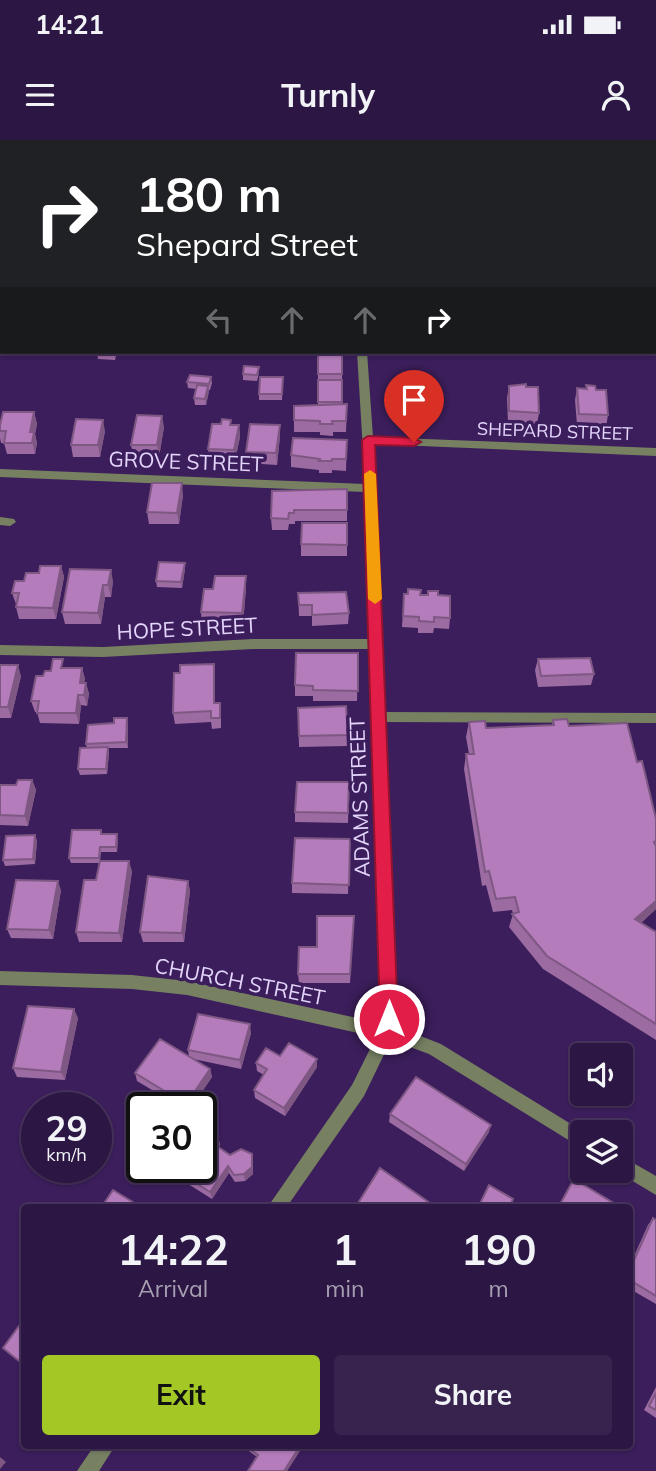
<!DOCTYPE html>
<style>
body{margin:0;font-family:Mulish,sans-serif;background:#38234f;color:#f1f3f6;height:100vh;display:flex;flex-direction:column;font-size:26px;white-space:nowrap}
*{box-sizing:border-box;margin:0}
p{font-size:23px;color:#a69fb2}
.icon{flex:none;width:38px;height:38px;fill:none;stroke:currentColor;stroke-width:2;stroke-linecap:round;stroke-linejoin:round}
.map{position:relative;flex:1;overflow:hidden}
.details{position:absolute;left:21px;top:1064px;width:612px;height:245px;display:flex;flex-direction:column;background:#2c1644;border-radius:7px;box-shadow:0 2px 5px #0004,0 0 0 2px #48355d}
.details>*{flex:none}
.banner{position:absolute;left:0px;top:0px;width:656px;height:214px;box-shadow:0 2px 5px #0004,0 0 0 2px #48355d;background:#202124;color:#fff;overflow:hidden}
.buttons{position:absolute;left:570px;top:903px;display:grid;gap:14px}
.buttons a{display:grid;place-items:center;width:63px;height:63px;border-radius:7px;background:#2c1644;box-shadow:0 2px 5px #0004,0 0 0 2px #48355d;font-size:35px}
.speed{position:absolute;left:21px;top:952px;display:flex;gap:14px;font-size:35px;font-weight:700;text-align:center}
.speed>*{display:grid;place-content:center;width:91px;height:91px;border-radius:50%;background:#2c1644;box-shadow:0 2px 5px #0004,0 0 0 2px #48355d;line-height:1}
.speed small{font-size:18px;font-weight:400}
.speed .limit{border:4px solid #111;border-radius:10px;background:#fff;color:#111}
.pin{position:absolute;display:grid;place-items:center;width:60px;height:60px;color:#fff;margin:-72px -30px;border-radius:50% 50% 50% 0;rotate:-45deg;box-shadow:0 0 7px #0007}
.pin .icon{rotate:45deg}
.me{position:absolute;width:77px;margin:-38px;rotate:0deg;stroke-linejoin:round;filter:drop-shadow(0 0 5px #0008)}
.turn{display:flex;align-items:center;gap:24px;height:147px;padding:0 21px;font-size:32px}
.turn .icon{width:91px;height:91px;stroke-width:2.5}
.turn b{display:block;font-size:49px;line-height:60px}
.lanes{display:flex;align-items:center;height:66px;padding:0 21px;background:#0003;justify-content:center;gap:35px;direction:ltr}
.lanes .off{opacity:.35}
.eta{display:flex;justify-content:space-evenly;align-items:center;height:119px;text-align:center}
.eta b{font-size:42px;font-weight:700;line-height:49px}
.button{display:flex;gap:14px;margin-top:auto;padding:14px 21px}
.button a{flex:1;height:80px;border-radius:7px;background:#a3c826;color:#111;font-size:28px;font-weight:700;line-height:80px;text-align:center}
.button a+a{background:#38234f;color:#f1f3f6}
.status{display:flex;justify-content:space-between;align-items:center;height:49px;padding:0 35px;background:#2c1644;direction:ltr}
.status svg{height:19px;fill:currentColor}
header{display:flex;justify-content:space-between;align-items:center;height:91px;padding:0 21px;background:#2c1644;font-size:32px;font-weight:700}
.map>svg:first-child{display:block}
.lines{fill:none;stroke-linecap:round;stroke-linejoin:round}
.lane{fill:#778162;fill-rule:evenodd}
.street{fill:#778162;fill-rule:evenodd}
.wall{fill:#9b6ba1}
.shaded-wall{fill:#7e5783}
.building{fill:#b47cbb;stroke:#7e5783;stroke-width:2}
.route{fill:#e11d48;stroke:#92132f;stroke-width:2}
.slow{fill:#f59e0b}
.labels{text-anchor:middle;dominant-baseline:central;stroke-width:7;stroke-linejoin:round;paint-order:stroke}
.far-street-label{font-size:18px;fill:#e3d5fb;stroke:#3b1e5b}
.street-label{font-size:21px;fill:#e3d5fb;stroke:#3b1e5b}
</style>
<div class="status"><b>14:21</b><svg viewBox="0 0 49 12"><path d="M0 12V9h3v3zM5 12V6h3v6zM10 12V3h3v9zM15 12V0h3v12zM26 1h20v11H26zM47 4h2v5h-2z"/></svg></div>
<header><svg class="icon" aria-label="menu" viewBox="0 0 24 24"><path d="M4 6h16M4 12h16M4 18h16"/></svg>Turnly<svg class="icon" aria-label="person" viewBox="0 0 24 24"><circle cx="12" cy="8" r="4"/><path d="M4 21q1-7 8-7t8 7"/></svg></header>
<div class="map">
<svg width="656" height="1331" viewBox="0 0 656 1331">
<rect width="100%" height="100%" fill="#3b1e5b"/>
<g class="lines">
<path class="lane" d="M0 377 14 379 16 382 10 386 0 385Z
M379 572 656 573V583L379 582 372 577Z"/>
<path class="street" d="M243 0H251V2H243Z
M0 141H2V147H0Z
M357 212H367L373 297 656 308V316L374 304 397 879 395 886 441 904 584 992 583 1009 429 914 391 900 364 956 286 1068H267L352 945 376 897 187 855 132 849 0 845V831L132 835 187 841 380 883 370 509H253L103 517 0 515V505L103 507 253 499H370L365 352 0 337V329L365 344Z
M621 1016 656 1036V1055L616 1031H621Z
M94 1306H115L99 1331H77Z"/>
</g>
<path class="wall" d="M117 212 115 220 98 219 97 213Z
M318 212H342V240H318Z
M398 212H430V215L398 216Z
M259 233 257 241 243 240V234Z
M211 237 212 243 210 250H209L206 265H195L194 258 196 249 188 248 187 242Z
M283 237 282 260H259V254Z
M318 240H342V264H347L346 292H333V296L320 295V292H294V280L318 265Z
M586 245 596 250 608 275 606 287 577 285 575 260 577 248 586 249Z
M509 246 526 247 539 273 537 284 508 283 507 258Z
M34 272 37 284 35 294 37 303 35 314H7L4 303H1L0 298V285Z
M231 280V285H239L240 297 235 321 209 320 208 309 221 284Z
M164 287 159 317 133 316 131 305Z
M105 291 100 317H73L71 305Z
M280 296 277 325 247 323 246 312Z
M347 300 346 331 332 330V333H319V330L291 327V315Z
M347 349V381H295V384H289L288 390H272L271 378Z
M183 355 179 384H149L147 372Z
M347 383V416H301V404Z
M185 423V429L182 448 157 447 156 441Z
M61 426 64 437 56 479H19L16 467 17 464H16L12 453 24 441 39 433Z
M70 429 113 441 111 457H105L101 484H65L62 472Z
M246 436V448L243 484 202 483 201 472 213 449Z
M298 453 349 473 348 484 312 486V476H299Z
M404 454 438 455 450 478 449 489 434 488 433 493H418V488L402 487Z
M358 513 357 561H313V556H295V545Z
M538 519 594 534 591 545 538 547 535 530Z
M0 525 21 536 11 578H0Z
M65 528H82L85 539 84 543H86L89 554 87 566 81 565 79 584 40 583 37 572H35L31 561 43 536 51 531Z
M215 535V563L221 573V588L212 589 211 582 175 584 173 573Z
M298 568 348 595V606L299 607Z
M553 580 569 586 637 622 656 679V769L641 783 656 792V900L543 829 509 787 513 774 512 770 493 772 486 745 482 746 464 629 466 614H469L466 597 469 582 486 588 552 585Z
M128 583V608H108L109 613 107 634 80 635 78 629 87 608 86 604Z
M32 640 36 650 28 686 0 685V645H16Z
M349 642 348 683 295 682V672Z
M101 690 102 694 118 699 117 712H101L100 721 132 731 122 802H79L76 792 96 740 99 723H71L69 718Z
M35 695 37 701 35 724 5 726 3 720Z
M350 699 348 754 292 753V743Z
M188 741 190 751 184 802H143L140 792Z
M61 750 53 799 11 798 7 789Z
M354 776 350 843H299L298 834 317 807Z
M78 878 65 940 17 937 13 928Z
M251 893 241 929 193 919 210 929 212 937 191 968H182L137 941 135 933 189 916 188 910Z
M280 916 317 927 285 976 255 958 254 950 264 935 257 931 256 923Z
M390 974 489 992 464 1031 389 982Z
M142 978V1008L134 1003 132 995 130 993 127 986 140 981Z
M218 997 220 1005 218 1007 230 1015 253 1022V1034L245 1041 235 1042 229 1033 212 1059 161 1027H201Z
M653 1078 656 1080V1164L630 1149V1125L648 1085Z
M656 1247V1278L644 1270Z
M242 1306H303L287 1331 257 1317Z"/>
<path class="shaded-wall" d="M2 100V119L0 123V105Z
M2 163V183L1 186 0 169Z
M208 246 209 252 206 265 205 259Z
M34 272 37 284 35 294 37 303 35 314 30 292Z
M162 276 164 287 159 317 157 305Z
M103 280 105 291 100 317 98 305Z
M239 285 240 297 235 321 234 310Z
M280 285V296L277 325 276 313Z
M182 343 183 355 179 384 177 373Z
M185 423V429L182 448 181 442Z
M61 426 64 437 56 479 53 468Z
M111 430 113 441 111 457 108 445Z
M246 436V448L243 484 242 473Z
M103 445 105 457 101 484 98 473Z
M214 524 215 535V574L214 563Z
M18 525 21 536 11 578 8 567Z
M82 528 85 539 82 554 80 543Z
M86 543 89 554 87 566 84 555Z
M78 555 81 565 79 584 76 573Z
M127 578 128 583V608L126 602Z
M108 607 109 613 107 634 106 629Z
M32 640 36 650 28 686 25 676Z
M117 694 118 699 117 712 116 707Z
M35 695 37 701 35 724 33 719Z
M129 721 132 731 122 802 119 793Z
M58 741 61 750 53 799 49 790Z
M188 741 190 751 184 802 182 793Z
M656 761V769L630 793 635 779Z
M74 869 78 878 65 940 61 932Z
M250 884 251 893 241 929 240 920Z
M317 919V927L285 976 284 968Z
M210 929 212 937 191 968H187L186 964Z
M491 985 489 992 464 1031 466 1024Z
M218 997 220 1005 215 1012 214 1004Z
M252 1014 253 1034 245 1041 244 1034Z
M228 1026 229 1033 212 1059 210 1052Z
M300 1306H303L287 1331H284Z
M0 1317 6 1322 0 1329Z"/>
<path class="building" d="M100 0H118L117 2H100Z
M138 0H154L153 2H137Z
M212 0H224L223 2H212Z
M268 0H289V2H268Z
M0 66H2V100L0 105Z
M0 149H2V163L0 169Z
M98 212H115L114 214 97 213Z
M318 212H342V234H318Z
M244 226 259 227 257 235 243 234Z
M190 235 211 237 209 244 187 242Z
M260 237H283L282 254H259Z
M318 240H342V262H318Z
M526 244V247H538L539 273 509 271V246Z
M197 245 208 246 205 259 194 258Z
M586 245 595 246 596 250H606L608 275 579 274 577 248 587 249Z
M347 264 346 281H332L333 284H320V281L294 280V266Z
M3 272H34L30 292H34L32 303H4L6 291H0V285Z
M137 275 162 276 157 305H131Z
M76 279 103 280 98 305H71Z
M222 279 231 280 230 285H239L234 310 208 309 212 284H221Z
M250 284 280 285 276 313 246 312Z
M293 298 347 300 346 319H332V321H319L320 319 291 315Z
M152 343H182L177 373 147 372Z
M347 349V370H294V373H289L288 379 271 378 272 351Z
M302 383H347V405L301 404Z
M159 422 185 423 181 442 156 441Z
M40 426H61L53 468 16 467 19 453H12L15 441H24L26 433H39Z
M70 429 111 430 108 445H103L98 473 62 472Z
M215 436H246L242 473 201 472 204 449H213Z
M408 449 421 450 420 455H428V451H438V455L450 456V478L434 477V482L419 481V477L403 476 404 454H408Z
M346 452 349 473 312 475V465H299L298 453Z
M296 513H358V551L313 550V546L295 545Z
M590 518 594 534 541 536 538 519Z
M53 519H63L61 528H82L80 543H86L84 555H78L76 573H37L39 561H31L36 536H43L45 531H51Z
M214 524V563H220V578H211V571L173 573 174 533H180V525Z
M0 525H18L8 567H0Z
M346 566 348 595 299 596 298 568Z
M114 578H127L126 602 86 604 88 585 114 583Z
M567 579 569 586 627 583 637 622 642 621 656 679V701L654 702 656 706V761L635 779 656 792V884L547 816 512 774 519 772 515 757 496 759 489 731 485 732 466 614H474L469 582 485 581 486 588 554 585 553 580Z
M108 607 106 629H78L80 608Z
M18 640H32L25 676 0 675V645H16Z
M297 642H349L348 673 295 672Z
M72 690H101V694H117L116 707H100L99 718H69Z
M35 695 33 719 3 720 6 696Z
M295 698 350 699 349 745 292 743Z
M100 721H129L119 793 76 792 84 740H96Z
M148 736 188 741 182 793 140 792Z
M16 740 58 741 49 790 7 789Z
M317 776H354L350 834H298L299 807H317Z
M28 866 74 869 61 932 13 928Z
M198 874 250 884 240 920 188 910Z
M160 899 210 929 186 964 135 933Z
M289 903 317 919 284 968 254 950 267 929 256 923 266 908 280 916Z
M416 937 491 985 466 1024 390 974Z
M153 963 160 968H149Z
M134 977 140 981 142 978V1002L131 995 135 990 127 986Z
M201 987 218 997 214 1004 230 1015 241 1009 252 1014V1027L244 1034 234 1035 228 1026 210 1052 171 1027H201Z
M380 1028 437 1068H355Z
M574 1039 615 1064 613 1068H558Z
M489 1045 513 1059 509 1068H478Z
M113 1050 141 1067 101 1068Z
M653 1078 656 1080V1156L630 1140V1129Z
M24 1179V1225L3 1208Z
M656 1253V1270L649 1266Z
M245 1306H300L284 1331H248L258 1315Z"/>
<path class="route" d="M368 296 414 298 421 302 414 306 375 305 398 879 395 885 389 887 383 885 380 879 362 300Z"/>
<path class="slow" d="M370 330 376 334 382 459 375 464 368 459 364 334Z"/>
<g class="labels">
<g class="far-street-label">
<text transform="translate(555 291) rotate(2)">SHEPARD STREET</text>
</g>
<g class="street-label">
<text transform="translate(186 321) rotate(2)">GROVE STREET</text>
<text transform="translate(187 488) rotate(-3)">HOPE STREET</text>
<text transform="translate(359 657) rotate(-92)">ADAMS STREET</text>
<text transform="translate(240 841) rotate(11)">CHURCH STREET</text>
</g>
</g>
</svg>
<div class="buttons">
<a><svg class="icon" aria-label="sound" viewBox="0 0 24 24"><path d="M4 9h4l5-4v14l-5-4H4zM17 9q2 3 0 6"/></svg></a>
<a><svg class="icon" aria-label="layers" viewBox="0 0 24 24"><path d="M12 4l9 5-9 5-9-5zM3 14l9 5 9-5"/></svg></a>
</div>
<div class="speed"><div>29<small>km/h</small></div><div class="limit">30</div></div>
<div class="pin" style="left:414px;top:302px;background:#d93025"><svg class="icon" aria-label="arrive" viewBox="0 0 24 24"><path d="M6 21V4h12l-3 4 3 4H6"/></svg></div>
<svg class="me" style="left:389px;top:879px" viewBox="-20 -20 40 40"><circle r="17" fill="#e11d48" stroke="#fff" stroke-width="3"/><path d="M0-11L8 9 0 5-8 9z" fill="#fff"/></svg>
<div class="banner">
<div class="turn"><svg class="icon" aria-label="right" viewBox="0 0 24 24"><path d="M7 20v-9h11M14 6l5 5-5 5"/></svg><div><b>180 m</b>Shepard Street</div></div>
<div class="lanes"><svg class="icon off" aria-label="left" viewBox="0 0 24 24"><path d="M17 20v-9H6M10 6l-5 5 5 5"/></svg><svg class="icon off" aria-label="ahead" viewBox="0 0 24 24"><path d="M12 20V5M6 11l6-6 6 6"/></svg><svg class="icon off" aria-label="ahead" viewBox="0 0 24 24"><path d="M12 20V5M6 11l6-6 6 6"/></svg><svg class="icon" aria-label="right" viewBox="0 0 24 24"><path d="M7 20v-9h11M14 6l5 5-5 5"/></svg></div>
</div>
<section class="details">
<div class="eta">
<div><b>14:22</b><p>Arrival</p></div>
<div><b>1</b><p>min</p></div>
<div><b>190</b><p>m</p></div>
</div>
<div class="button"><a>Exit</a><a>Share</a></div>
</section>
</div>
